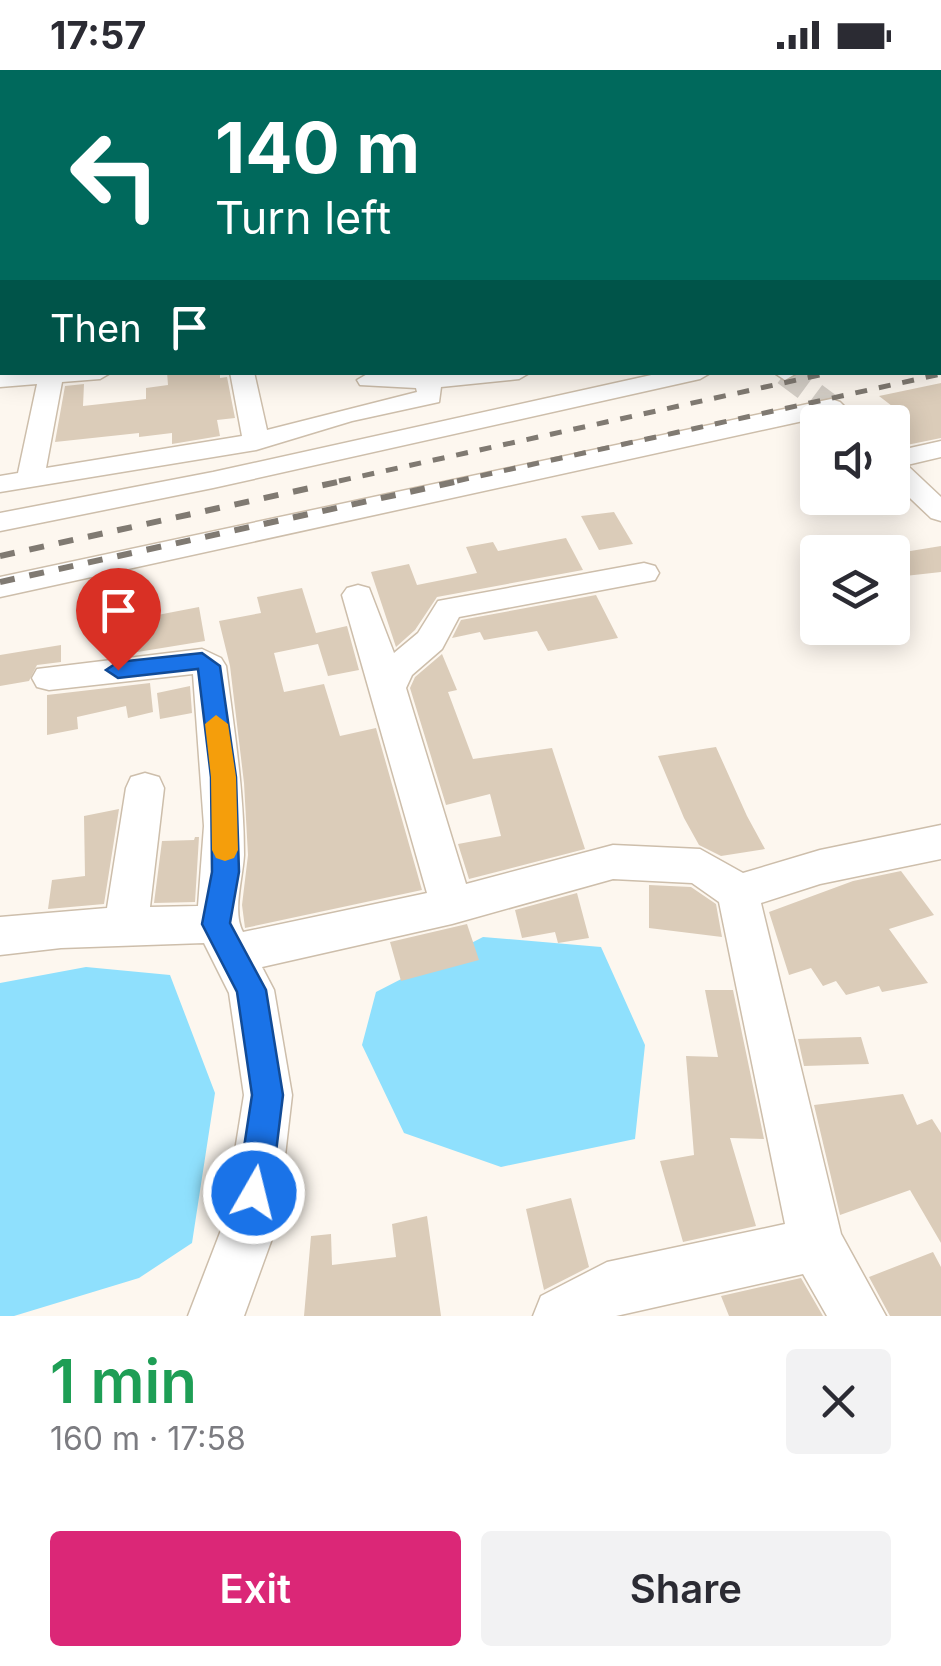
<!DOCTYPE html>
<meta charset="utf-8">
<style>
body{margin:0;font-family:Inter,sans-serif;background:#f2f2f3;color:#2b2b33;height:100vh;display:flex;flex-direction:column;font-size:38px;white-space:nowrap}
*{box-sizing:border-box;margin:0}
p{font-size:32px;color:#7c7c81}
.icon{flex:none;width:55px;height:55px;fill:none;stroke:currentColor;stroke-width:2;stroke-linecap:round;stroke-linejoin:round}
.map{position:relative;height:1246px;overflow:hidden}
.drawer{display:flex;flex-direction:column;background:#fff;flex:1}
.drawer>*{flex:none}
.hud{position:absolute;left:0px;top:0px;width:942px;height:305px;box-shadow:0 5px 25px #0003;background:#00695c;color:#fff;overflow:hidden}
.fabs{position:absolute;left:800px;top:335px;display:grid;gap:20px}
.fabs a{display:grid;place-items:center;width:110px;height:110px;border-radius:10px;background:#fff;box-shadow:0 5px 25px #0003;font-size:50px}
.pin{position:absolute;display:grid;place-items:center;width:85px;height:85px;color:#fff;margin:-102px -42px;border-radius:50% 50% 50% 0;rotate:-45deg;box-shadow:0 0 10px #0007}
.pin .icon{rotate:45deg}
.me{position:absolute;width:110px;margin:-55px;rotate:8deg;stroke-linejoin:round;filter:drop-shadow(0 0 8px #0008)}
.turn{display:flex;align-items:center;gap:35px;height:210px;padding:0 50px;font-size:45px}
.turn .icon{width:130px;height:130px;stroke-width:2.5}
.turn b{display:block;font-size:70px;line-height:85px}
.then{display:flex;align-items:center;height:95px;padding:0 50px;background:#0003;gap:20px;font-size:38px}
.round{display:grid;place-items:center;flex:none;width:105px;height:105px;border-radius:10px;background:#f2f2f3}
.overview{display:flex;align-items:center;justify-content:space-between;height:170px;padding:0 50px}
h1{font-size:60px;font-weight:600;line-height:75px;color:#1e9e55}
.button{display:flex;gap:20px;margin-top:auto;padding:20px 50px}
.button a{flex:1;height:115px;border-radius:10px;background:#db2777;color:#fff;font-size:40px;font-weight:600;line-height:115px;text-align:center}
.button a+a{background:#f2f2f3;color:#2b2b33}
.status{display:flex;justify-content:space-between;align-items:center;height:70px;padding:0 50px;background:#fff;direction:ltr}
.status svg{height:28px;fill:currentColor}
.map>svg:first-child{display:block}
.built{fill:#fde9cf}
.water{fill:#8fe0fd}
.building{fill:#dbccb9}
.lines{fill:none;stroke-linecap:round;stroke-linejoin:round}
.minor-tunnel{stroke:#d6d0c8;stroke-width:25;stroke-dasharray:25 12;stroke-linecap:butt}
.minor-casing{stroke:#cdbeab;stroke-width:3}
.minor{fill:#fff;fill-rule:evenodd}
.rail-far2{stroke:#807a72;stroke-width:4;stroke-dasharray:8 8;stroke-linecap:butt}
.rail-far1{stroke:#807a72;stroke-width:5;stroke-dasharray:12 12;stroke-linecap:butt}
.rail{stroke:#807a72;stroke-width:6;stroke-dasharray:15 15;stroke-linecap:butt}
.route{fill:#1a73e8;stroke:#114b97;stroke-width:2.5}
.slow{fill:#f59e0b}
</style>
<div class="status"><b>17:57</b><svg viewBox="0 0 49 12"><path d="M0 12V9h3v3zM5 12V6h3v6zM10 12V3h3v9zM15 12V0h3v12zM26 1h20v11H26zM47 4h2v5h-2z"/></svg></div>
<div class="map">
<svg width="941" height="1246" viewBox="0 0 941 1246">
<rect width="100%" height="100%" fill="#fdf7ef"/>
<path class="built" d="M0 0H941V84L940 2H2L0 126Z"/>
<path class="water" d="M483 867 601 877 645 975 635 1069 501 1097 404 1063 362 975 376 922Z
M86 897 170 905 215 1023 192 1173 139 1208 14 1246H0V913Z"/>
<path class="building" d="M167 302H220V308L227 307 235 348 217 350 220 366 172 374V363L139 367V363L55 372 65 316 84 314 83 336 146 329V318L168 315Z
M941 313V368L892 378V349L905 346 879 326Z
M614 442 633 474 599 480 581 446Z
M566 468 583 500 437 527 415 560 396 577 371 502 409 494 417 515 477 503 466 477 493 472 498 481Z
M941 476V502L905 506 892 490V484Z
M302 518 316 563 347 556 359 600 328 606 318 574 274 583 284 622 324 614 340 666 376 658 422 820 245 858 242 835 248 785 244 713 230 596 219 551 261 543 257 527Z
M596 525 618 568 548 581 537 561 484 570 480 562 452 568 461 550Z
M199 537 205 571 119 585 116 553Z
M61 575V592L37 595 29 611 0 616V585Z
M442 584 457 620 448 622 473 689 552 678 585 779 469 809 458 774 501 766 490 724 446 735 410 618 415 607Z
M150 613 153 642 128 648 126 636 77 647 78 659 47 665V625Z
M190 616 192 643 160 649 157 623Z
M716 677 747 746 765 779 721 786 699 775 684 748 658 686Z
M119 739 104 834 48 839 52 810 85 806 84 746Z
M195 767H199L195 832 154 833 162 771 194 770Z
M901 801 934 845 889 859 928 913 882 922 879 916 846 925 836 911 823 916 811 898 789 905 769 842 853 811Z
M649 815 691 817 716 834 722 867 649 858Z
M577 823 589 868 558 873 555 862 522 868 515 840Z
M467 854 479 890 401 911 390 872Z
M705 920H733L764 1069 730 1068 756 1156 683 1172 660 1091 694 1085 686 986 718 987Z
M861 967 869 994 804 996 798 969Z
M903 1024 917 1055 932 1049 941 1063V1173L910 1120 840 1145 814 1035Z
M571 1128 589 1197 544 1220 526 1139Z
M427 1146 441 1246H304L311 1166 331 1164 332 1195 396 1187 392 1154Z
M933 1182 941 1197V1246H890L869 1207Z
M801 1208 823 1246H729L721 1226Z"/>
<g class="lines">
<path class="minor-tunnel" d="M785 303 831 337"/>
<g class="minor-casing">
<path id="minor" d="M438 0H452L454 2H440Z
M940 82H941V92H940Z
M940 116H941V126H940Z
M0 123H2V133H0Z
M2 160V172L0 173V161Z
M941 206V219H940V206Z
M940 252H941V266H940Z
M2 254V268L0 269V255Z
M112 302 100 309 62 312 46 398 242 366 230 302H254L267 360 417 322 416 318 360 315 357 310 369 303 531 302 519 309 441 317 439 332 352 351 256 380 0 422V406L18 403 37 314 0 317V303Z
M665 302H712L700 309 213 418 0 461V443L213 402Z
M773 302H797V303L785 310Z
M831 329 840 332 860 352H833L826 346 0 527V507Z
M941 371V387L907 395 941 427V451L931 448 892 411V382Z
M644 493 655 496 659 503 655 510 459 547 442 579 412 605 406 618 466 814 613 775 700 779 743 803 820 780 941 755V789L820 814 761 833 841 1164 886 1246H827L803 1204 616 1246H533L541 1226 607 1192 785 1154 719 832 692 813 613 809 452 854 262 897 274 920 292 1025 277 1155 244 1246H188L223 1155 244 1025 229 923 204 873 61 878 0 885V847L107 838 126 718 131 707 145 703 159 707 164 718 150 837 198 836 204 756 193 604 49 620 37 617 32 608 37 599 202 579 221 588 226 596C234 659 244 721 244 785 243 807 232 842 243 862L427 823 342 525 347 518 358 515 369 518 394 583 418 563 438 531Z"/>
</g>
<use href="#minor" class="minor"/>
<path class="rail-far2" d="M460 2 483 0"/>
<path class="rail-far1" d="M339 411 833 302
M457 411 941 304"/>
<path class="rail" d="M0 486 351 409
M0 512 468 409"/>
</g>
<path class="route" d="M202 583 220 596 236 707 239 802 230 853 266 920 283 1025 271 1123 266 1135 254 1140 242 1135 237 1123 252 1025 237 922 202 854 212 802 211 707 198 599 118 608 106 600 118 592Z"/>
<path class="slow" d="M216 645 228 654 236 707 238 780 234 788 225 791 216 788 212 780 211 707 205 654Z"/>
</svg>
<div class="fabs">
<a><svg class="icon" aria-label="sound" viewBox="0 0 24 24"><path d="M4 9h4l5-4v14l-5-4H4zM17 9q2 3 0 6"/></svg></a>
<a><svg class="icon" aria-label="layers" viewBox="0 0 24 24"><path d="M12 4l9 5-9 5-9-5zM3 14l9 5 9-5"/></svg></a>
</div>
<div class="pin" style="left:118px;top:600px;background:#d93025"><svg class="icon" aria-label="arrive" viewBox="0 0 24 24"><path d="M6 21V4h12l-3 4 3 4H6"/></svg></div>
<svg class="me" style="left:254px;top:1123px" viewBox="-20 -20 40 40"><circle r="17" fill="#1a73e8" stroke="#fff" stroke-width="3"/><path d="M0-11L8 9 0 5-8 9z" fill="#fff"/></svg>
<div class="hud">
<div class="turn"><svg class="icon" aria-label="left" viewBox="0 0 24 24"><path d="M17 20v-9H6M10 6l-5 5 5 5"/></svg><div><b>140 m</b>Turn left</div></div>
<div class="then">Then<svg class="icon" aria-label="arrive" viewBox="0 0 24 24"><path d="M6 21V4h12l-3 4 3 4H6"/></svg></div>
</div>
</div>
<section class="drawer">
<div class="overview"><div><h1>1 min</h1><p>160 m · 17:58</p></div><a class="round"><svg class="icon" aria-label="close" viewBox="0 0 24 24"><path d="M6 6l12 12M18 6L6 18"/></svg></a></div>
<div class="button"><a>Exit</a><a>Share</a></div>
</section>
